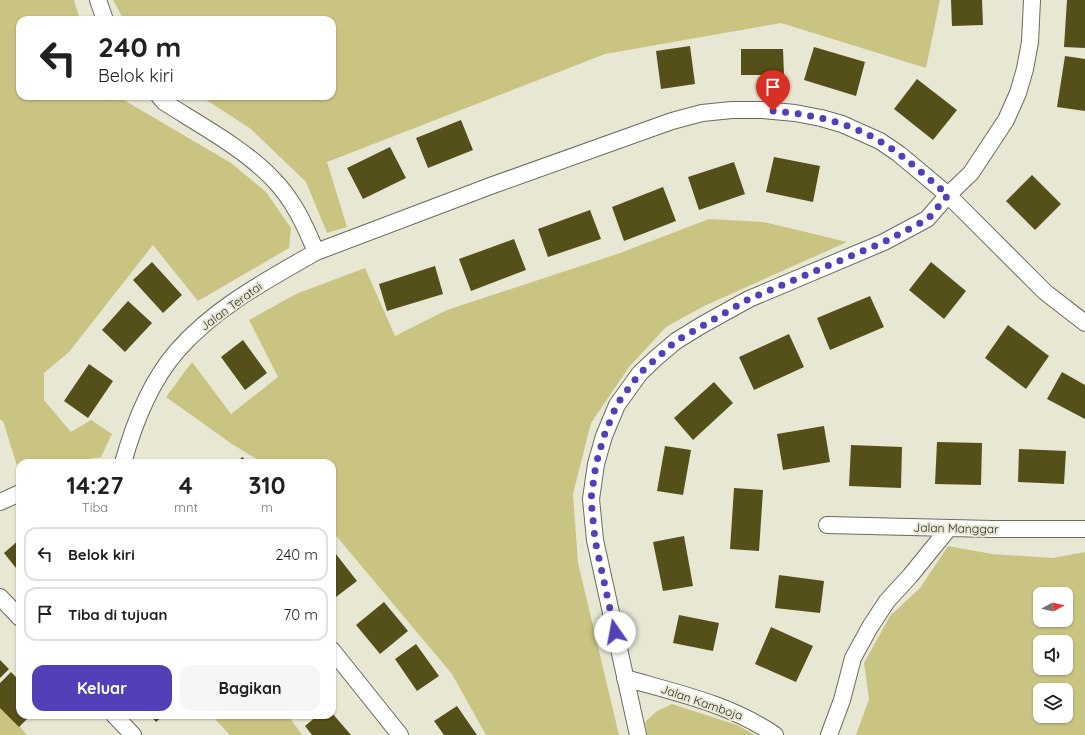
<!DOCTYPE html>
<html lang="id">
<style>
body{margin:0;font-family:Quicksand,sans-serif;background:#f6f6f6;color:#202124;height:100vh;display:flex;flex-direction:column;font-size:15px;white-space:nowrap}
*{box-sizing:border-box;margin:0}
p{font-size:13px;color:#757577}
.icon{flex:none;width:22px;height:22px;fill:none;stroke:currentColor;stroke-width:2;stroke-linecap:round;stroke-linejoin:round}
.map{position:relative;flex:1;overflow:hidden}
.panel{position:absolute;left:16px;top:459px;width:320px;height:260px;display:flex;flex-direction:column;background:#fff;border-radius:12px;box-shadow:0 1px 3px #0004}
.panel>*{flex:none}
.banner{position:absolute;left:16px;top:16px;width:320px;height:84px;border-radius:12px;box-shadow:0 1px 3px #0004;background:#fff;color:#202124;overflow:hidden}
.needle{width:26px;rotate:82deg}
.fabs{position:absolute;left:1033px;top:587px;display:grid;gap:8px}
.fabs a{display:grid;place-items:center;width:40px;height:40px;border-radius:8px;background:#fff;box-shadow:0 1px 3px #0004;font-size:20px}
.pin{position:absolute;display:grid;place-items:center;width:34px;height:34px;color:#fff;margin:-41px -17px;border-radius:50% 50% 50% 0;rotate:-45deg;box-shadow:0 0 4px #0007}
.pin .icon{rotate:45deg}
.me{position:absolute;width:44px;margin:-22px;rotate:348deg;stroke-linejoin:round;filter:drop-shadow(0 0 3px #0008)}
.turn{display:flex;align-items:center;gap:14px;height:84px;padding:0 16px;font-size:18px}
.turn .icon{width:52px;height:52px;stroke-width:2.5}
.turn b{display:block;font-size:28px;line-height:34px}
.eta{display:flex;justify-content:space-evenly;align-items:center;height:68px;text-align:center}
.eta b{font-size:24px;font-weight:700;line-height:28px}
.cta{display:flex;gap:8px;margin-top:auto;padding:8px 16px}
.cta a{flex:1;height:46px;border-radius:12px;background:#5240b8;color:#fff;font-size:16px;font-weight:700;line-height:46px;text-align:center}
.cta a+a{background:#f6f6f6;color:#202124}
ul{padding:0;list-style:none}
li{display:flex;align-items:center;gap:12px;height:54px;margin:0 8px 6px;padding:0 8px;border:2px solid #e0e0e0;border-radius:12px}
li div{flex:1}
li b{display:block;font-size:15px}
li em{font-style:normal}
.map>svg:first-child{display:block}
.green{fill:#cac483;fill-rule:evenodd}
.building{fill:#554f1a}
.lines{fill:none;stroke-linecap:round;stroke-linejoin:round}
.minor-casing{stroke:#6c6b5b;stroke-width:18}
.minor{stroke:#fff;stroke-width:16}
.route{stroke:#5240b8;stroke-width:7;stroke-dasharray:0 12.6}
.labels{text-anchor:middle;dominant-baseline:central;stroke-width:4;stroke-linejoin:round;paint-order:stroke}
.street-label{font-size:12px;fill:#2d2c25;stroke:#e8e7d4}
</style>
<div class="map">
<svg width="1085" height="735" viewBox="0 0 1085 735">
<rect width="100%" height="100%" fill="#e8e7d4"/>
<path class="green" d="M0 0H74L80 20H20V96H117L231 163 266 192 291 228 289 248 198 301 153 245 69 352 44 373V400L71 432 91 420 112 434 101 457 62 463H20V469H18L3 421 0 420Z
M113 0H940L926 68 781 23 605 54 327 162 347 227 327 233 306 182 251 129 200 96H332V20H124Z
M709 219 764 222 847 242 704 306 666 327 629 367 591 423 573 494 578 563 619 735H486L452 674 332 531V463H263L232 444 166 397 192 362 231 414 278 377 249 320 296 294 365 268 395 336 447 310 620 253Z
M948 546 992 554 1053 558 1085 552V735H856L869 699 864 663 890 616 920 588ZM1040 594H1066V620H1040ZM1040 642H1066V668H1040ZM1040 690H1066V716H1040Z
M0 704 27 735H0Z
M672 704 737 725 755 735H647L645 722 657 711Z
M211 715H288L302 735H230Z"/>
<path class="building" d="M951 0H982L983 25 952 26Z
M1067 0H1085V48L1064 47Z
M690 46 695 84 661 89 656 51Z
M814 47 865 62 856 96 804 80Z
M741 49H783L784 75H741Z
M1065 56 1085 59V111L1057 107Z
M917 79 957 110 933 140 894 109Z
M461 120 473 150 428 168 416 138Z
M390 147 406 178 363 199 347 168Z
M774 157 820 166 813 202 766 192Z
M734 162 745 194 699 210 688 177Z
M1032 175 1061 204 1035 230 1006 201Z
M663 187 676 221 624 241 612 207Z
M590 210 601 239 548 257 538 229Z
M514 239 526 270 471 291 459 259Z
M152 262 182 295 163 313 133 280Z
M931 262 966 291 944 319 909 290Z
M435 266 443 294 387 311 379 284Z
M870 296 884 327 830 350 817 318Z
M128 301 152 323 125 352 102 330Z
M1008 325 1049 356 1026 389 985 358Z
M789 334 804 367 754 390 739 357Z
M243 340 267 373 245 390 221 357Z
M89 364 113 381 88 418 64 401Z
M1062 372 1085 385V419L1047 399Z
M714 382 733 403 693 440 674 418Z
M824 426 830 462 783 470 777 434Z
M937 442 982 443 981 485 935 484Z
M851 445 902 447 901 488 849 486Z
M665 446 691 450 683 495 657 491Z
M1019 449 1066 451 1064 484 1018 482Z
M242 457 250 463H237Z
M734 488 763 490 759 551 730 549Z
M684 536 693 586 663 591 653 542Z
M20 539V573L4 553Z
M332 549 357 581 332 600Z
M779 575 824 581 820 613 775 608Z
M384 602 408 631 380 654 356 625Z
M679 615 719 623 713 651 673 643Z
M771 627 813 646 796 682 755 664Z
M416 644 439 676 417 691 395 659Z
M0 660 9 669 0 678Z
M11 672 20 681V715H31L19 727 0 708V683Z
M457 706 477 735H444L434 721Z
M332 713 351 735H312L305 726 318 715H332Z
M150 715H164L156 722Z"/>
<g class="lines">
<g class="minor-casing">
<path id="minor" d="M98 0 105 20
M159 96 164 102C200 125 243 148 272 178 293 199 305 225 316 252
M123 463C134 423 150 382 177 351 214 308 267 280 316 252L493 185 672 121 702 113 732 110H762L795 113 821 118 842 124 880 141 899 154 948 195 1045 292 1085 323
M0 502 20 493
M827 525 992 529H1085
M0 597 20 618
M332 650 400 735
M625 678C677 693 730 704 775 735
M114 715 133 735
M638 735 595 540 591 499 596 464 604 436 617 405 640 373 656 358 676 341 702 325 749 299 884 242 927 219 948 195 971 173 1006 120 1018 93 1025 69 1030 42 1032 0
M829 735 842 700 853 658 870 627 887 601 910 576 949 528"/>
</g>
<use href="#minor" class="minor"/>
</g>
<g class="lines">
<path class="route" d="M615 632 595 540 591 499 596 464 604 436 617 404 640 373 676 341 749 299 884 242 928 219 948 195C926 177 905 156 881 142 849 122 810 114 773 111"/>
</g>
<g class="labels">
<g class="street-label">
<text transform="translate(231 306) rotate(-36)">Jalan Teratai</text>
<text transform="translate(956 528) rotate(1)">Jalan Manggar</text>
<text transform="translate(702 702) rotate(19)">Jalan Kamboja</text>
</g>
</g>
</svg>
<div class="fabs">
<a><svg class="needle" viewBox="-14 -14 28 28"><path d="M0-13l5 13h-10z" fill="#e53935"/><path d="M0 13l5-13h-10z" fill="#757577"/></svg></a>
<a><svg class="icon" aria-label="sound" viewBox="0 0 24 24"><path d="M4 9h4l5-4v14l-5-4H4zM17 9q2 3 0 6"/></svg></a>
<a><svg class="icon" aria-label="layers" viewBox="0 0 24 24"><path d="M12 4l9 5-9 5-9-5zM3 14l9 5 9-5"/></svg></a>
</div>
<div class="pin" style="left:773px;top:111px;background:#d93025"><svg class="icon" aria-label="arrive" viewBox="0 0 24 24"><path d="M6 21V4h12l-3 4 3 4H6"/></svg></div>
<svg class="me" style="left:615px;top:632px" viewBox="-20 -20 40 40"><circle r="19" fill="#fff"/><path d="M0-13L10 11 0 6-10 11z" fill="#5240b8"/></svg>
<div class="banner">
<div class="turn"><svg class="icon" aria-label="left" viewBox="0 0 24 24"><path d="M17 20v-9H6M10 6l-5 5 5 5"/></svg><div><b>240 m</b>Belok kiri</div></div>
</div>
<section class="panel">
<div class="eta">
<div><b>14:27</b><p>Tiba</p></div>
<div><b>4</b><p>mnt</p></div>
<div><b>310</b><p>m</p></div>
</div>
<ul>
<li><svg class="icon" aria-label="left" viewBox="0 0 24 24"><path d="M17 20v-9H6M10 6l-5 5 5 5"/></svg><div><b>Belok kiri</b></div><em>240 m</em></li>
<li><svg class="icon" aria-label="arrive" viewBox="0 0 24 24"><path d="M6 21V4h12l-3 4 3 4H6"/></svg><div><b>Tiba di tujuan</b></div><em>70 m</em></li>
</ul>
<div class="cta"><a>Keluar</a><a>Bagikan</a></div>
</section>
</div>
